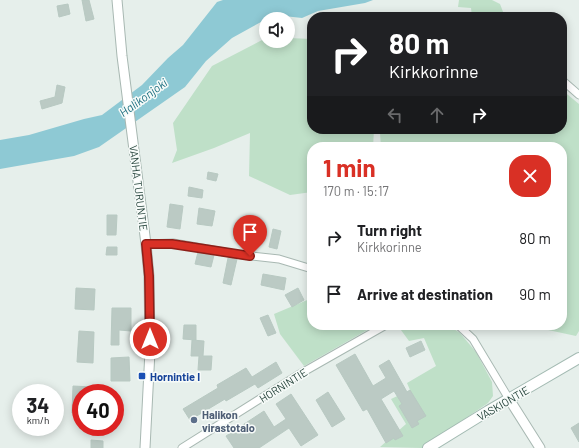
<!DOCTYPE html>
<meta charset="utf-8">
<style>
body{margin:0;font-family:Barlow,sans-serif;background:#f6f6f6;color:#202124;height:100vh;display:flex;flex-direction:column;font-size:15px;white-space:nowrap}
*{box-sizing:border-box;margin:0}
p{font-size:13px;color:#757577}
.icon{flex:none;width:22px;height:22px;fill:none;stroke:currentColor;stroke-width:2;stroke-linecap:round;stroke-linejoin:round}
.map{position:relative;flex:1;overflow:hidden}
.drawer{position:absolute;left:307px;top:142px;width:260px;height:188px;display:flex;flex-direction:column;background:#fff;border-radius:16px;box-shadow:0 2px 10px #0003}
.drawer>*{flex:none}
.banner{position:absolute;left:307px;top:12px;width:260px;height:122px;border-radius:16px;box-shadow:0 2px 10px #0003;background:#202124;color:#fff;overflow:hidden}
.tools{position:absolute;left:259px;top:12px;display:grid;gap:8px}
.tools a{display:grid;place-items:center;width:36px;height:36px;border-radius:50%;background:#fff;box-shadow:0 2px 10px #0003;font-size:20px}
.speed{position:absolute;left:12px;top:384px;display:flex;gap:8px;font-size:20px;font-weight:700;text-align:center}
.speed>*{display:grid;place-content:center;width:52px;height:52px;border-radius:50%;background:#fff;box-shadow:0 2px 10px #0003;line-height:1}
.speed small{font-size:10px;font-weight:400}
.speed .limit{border:6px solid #d22;background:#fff;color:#111}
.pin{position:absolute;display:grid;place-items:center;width:34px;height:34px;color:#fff;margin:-41px -17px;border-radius:50% 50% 50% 0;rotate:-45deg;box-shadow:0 0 4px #0007}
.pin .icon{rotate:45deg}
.me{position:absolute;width:44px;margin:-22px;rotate:0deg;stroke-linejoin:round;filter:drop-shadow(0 0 3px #0008)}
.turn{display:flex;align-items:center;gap:14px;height:84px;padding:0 16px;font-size:18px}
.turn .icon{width:52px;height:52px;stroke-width:2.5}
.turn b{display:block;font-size:28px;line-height:34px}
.lanes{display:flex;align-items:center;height:38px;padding:0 16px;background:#0003;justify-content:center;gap:20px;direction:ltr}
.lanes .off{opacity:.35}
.round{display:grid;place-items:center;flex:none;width:42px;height:42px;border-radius:16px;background:#f6f6f6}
.headline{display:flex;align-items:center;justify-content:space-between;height:68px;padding:0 16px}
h1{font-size:24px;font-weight:700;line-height:30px;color:#d93025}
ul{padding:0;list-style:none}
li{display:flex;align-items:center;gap:12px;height:56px;padding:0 16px}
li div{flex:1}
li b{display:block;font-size:15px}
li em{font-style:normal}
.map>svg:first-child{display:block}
.green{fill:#bfe0c8}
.water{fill:#8ec9d4}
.building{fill:#bbcac4;stroke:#b8c9c2}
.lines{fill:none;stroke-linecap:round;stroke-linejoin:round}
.minor-casing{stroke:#a8b8b2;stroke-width:9}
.tertiary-casing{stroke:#a8b8b2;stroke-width:11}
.secondary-casing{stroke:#a4bbb3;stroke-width:12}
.minor{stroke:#fff;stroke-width:7}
.tertiary{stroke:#fff;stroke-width:9}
.secondary{stroke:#fff;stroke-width:10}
.route-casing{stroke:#8d1f18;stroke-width:10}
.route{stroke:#d93025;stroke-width:7}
.transit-dot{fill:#1a4fb4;stroke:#f7fbf9;stroke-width:1.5}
.service-dot{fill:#5c6f8a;stroke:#f7fbf9;stroke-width:1.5}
.labels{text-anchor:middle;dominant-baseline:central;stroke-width:3;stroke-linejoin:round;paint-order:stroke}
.street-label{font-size:11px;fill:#24423a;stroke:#f7fbf9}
.transit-label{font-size:11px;font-weight:bold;fill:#164399;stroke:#f7fbf9;text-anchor:start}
.service-label{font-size:11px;font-weight:bold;fill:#4e5e75;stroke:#f7fbf9;text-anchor:start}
.water-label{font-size:12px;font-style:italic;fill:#1c6f80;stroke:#f7fbf9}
</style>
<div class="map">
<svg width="579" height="448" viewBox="0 0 579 448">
<rect width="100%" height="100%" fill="#e6efeb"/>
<path class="green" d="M459 0H492L500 4 505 17H472L471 8 458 7Z
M266 38V41H288V38L312 39V129H378L374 130 373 147H312V192L290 195 249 176 250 133 214 148 172 163 177 150 173 123 212 66Z
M562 90 579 104V331L576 336 525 325H562V147H381L380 133 392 129H562Z
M312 298V325H376L304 366 280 334 274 314Z
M401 325H448L460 333 476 352 492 382 493 396 488 403 422 448 380 447 406 424 391 399 410 390 407 383 436 366 424 338 409 341 398 326Z"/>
<path class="water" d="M223 0H373L365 3 318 11 302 18 284 16 272 19H266V21L261 22 232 38 206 61 185 87 99 147 74 156 0 169V140L29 135 84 119 102 115 142 85 168 58 183 45 217 2Z"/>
<path class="building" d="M82 0H89L94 19 86 21Z
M68 4 70 14 59 17 57 6Z
M57 85 65 87 62 103 42 109 40 101 55 97Z
M208 172 218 174 216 181 207 179Z
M189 187 203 190 202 198 188 196Z
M170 204 183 206 180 229 167 227Z
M199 208 215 211 212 226 197 224Z
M107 215H117L116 235H107Z
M251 227 260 228 258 246 248 244Z
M273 229 281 231 277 249 269 247Z
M107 247H117V255H106Z
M198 252 214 255 211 267 195 264Z
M228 258 237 259 231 285 223 283Z
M263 274 286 278 284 290 261 285Z
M76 288 95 289 94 310 75 309Z
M298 288 304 300 292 307 285 295Z
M112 308H131V331L119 330V345H111Z
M268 315 276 333 268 336 260 318Z
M184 325H196V340L183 339Z
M79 331 94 332 93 363 77 362Z
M192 340 204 341 203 356H212L211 370H198L199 356H191Z
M421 341 425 350 410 357 406 348Z
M355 354 373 386 386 378 379 366 389 360 407 392 410 390 426 416 417 421 419 424 412 428 399 406 402 404 394 391 381 399 403 436 395 440 394 438 386 443 367 409 363 411 336 365Z
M129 357 130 381H111V358Z
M276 362 282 373 258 388 255 384 226 401 225 399 190 420 183 409 218 388 217 385 246 368 252 377Z
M73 386 92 387V393H81V414L72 413Z
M328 392 345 419 332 427 316 400Z
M291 394 318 435 301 446 289 428 259 448H234L226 436 264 411 274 427 286 419 276 404Z
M579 423V442L571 428Z
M91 440 103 441V448H91Z"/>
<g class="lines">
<g class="minor-casing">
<path id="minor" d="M562 80 579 95
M146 244 173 243 191 246 235 254 279 259 312 269
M458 325 473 339 509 399
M182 448 298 375 386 325"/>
</g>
<g class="tertiary-casing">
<path id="tertiary" d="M117 0 122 56 146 244 149 276 150 351 145 448
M509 399 540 448"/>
</g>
<g class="secondary-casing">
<path id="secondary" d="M428 448 488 411 579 358"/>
</g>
<use href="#minor" class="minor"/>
<use href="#tertiary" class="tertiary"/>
<use href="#secondary" class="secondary"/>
</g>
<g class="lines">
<g class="route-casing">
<path id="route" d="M150 339 149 276 146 244H172L250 256"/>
</g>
<use href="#route" class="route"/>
</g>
<rect class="transit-dot" x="138" y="372" width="8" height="8" rx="2"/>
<circle class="service-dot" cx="194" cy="420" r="4"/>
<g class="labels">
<g class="street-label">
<text transform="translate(139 188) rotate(83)">VANHA TURUNTIE</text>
<text transform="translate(283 385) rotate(-32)">HORNINTIE</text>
<text transform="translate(503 403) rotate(-30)">VASKIONTIE</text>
</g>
<g class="transit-label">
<text x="150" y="376">Hornintie I</text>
</g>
<g class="service-label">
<text x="202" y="414">Halikon<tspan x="202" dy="13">virastotalo</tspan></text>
</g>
<g class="water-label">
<text transform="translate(143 97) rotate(-36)">Halikonjoki</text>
</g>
</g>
</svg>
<div class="tools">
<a><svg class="icon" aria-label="sound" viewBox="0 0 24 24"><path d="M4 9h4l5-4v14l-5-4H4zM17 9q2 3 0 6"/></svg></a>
</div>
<div class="speed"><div>34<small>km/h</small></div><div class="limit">40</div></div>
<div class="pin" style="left:250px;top:256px;background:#d93025"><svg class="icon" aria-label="arrive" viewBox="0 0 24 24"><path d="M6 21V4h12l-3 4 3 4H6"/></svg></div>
<svg class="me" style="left:150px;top:339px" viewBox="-20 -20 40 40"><circle r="17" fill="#d93025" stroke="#fff" stroke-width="3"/><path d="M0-11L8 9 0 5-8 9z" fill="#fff"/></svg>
<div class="banner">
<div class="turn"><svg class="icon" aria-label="right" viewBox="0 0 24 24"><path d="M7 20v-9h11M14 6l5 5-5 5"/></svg><div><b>80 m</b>Kirkkorinne</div></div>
<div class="lanes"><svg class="icon off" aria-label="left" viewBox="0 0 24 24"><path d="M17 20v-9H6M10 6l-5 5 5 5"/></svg><svg class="icon off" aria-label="ahead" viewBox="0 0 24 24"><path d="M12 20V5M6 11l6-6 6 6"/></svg><svg class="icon" aria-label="right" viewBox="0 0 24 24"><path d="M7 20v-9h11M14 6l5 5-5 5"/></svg></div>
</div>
<section class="drawer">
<div class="headline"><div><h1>1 min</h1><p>170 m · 15:17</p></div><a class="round" style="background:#d93025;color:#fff"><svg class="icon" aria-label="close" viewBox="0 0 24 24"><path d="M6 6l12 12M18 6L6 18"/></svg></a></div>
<ul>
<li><svg class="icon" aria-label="right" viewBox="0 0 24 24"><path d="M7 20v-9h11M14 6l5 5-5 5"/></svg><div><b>Turn right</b><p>Kirkkorinne</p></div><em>80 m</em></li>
<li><svg class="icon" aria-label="arrive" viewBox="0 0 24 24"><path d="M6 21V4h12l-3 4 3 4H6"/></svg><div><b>Arrive at destination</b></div><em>90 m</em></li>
</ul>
</section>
</div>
